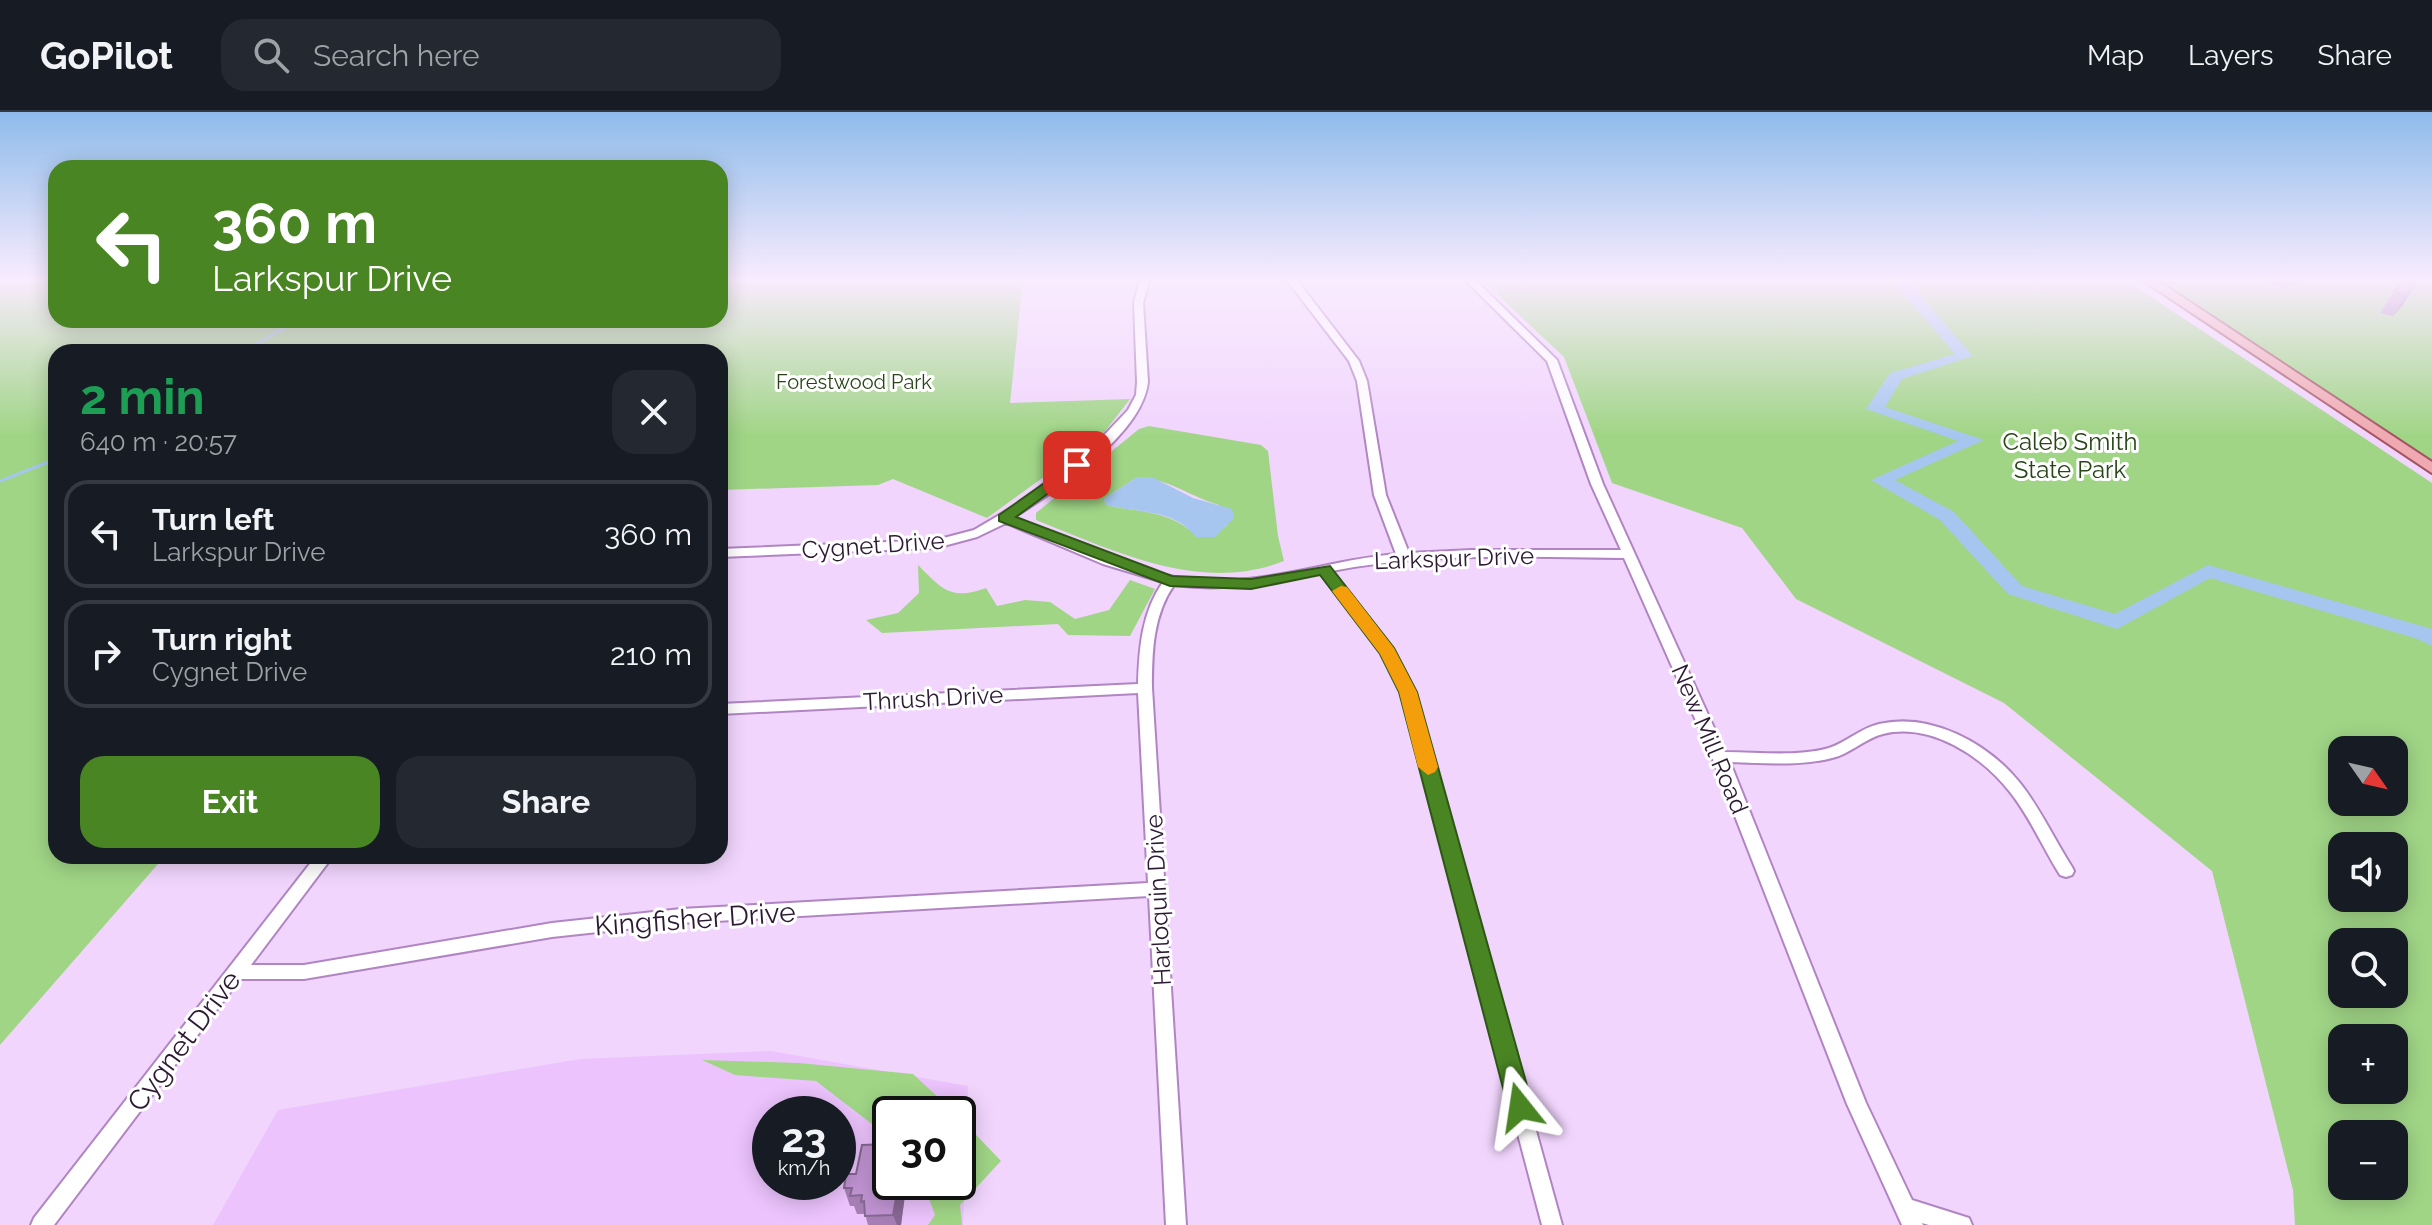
<!DOCTYPE html>
<meta charset="utf-8">
<style>
body{margin:0;font-family:Raleway,sans-serif;background:#242831;color:#f1f3f6;height:100vh;display:flex;flex-direction:column;font-size:30px;white-space:nowrap}
*{box-sizing:border-box;margin:0}
p{font-size:26px;color:#9ea1a6}
.icon{flex:none;width:44px;height:44px;fill:none;stroke:currentColor;stroke-width:2;stroke-linecap:round;stroke-linejoin:round}
.map{position:relative;flex:1;overflow:hidden}
.panel{position:absolute;left:48px;top:232px;width:680px;height:520px;display:flex;flex-direction:column;background:#171b24;border-radius:24px;box-shadow:0 4px 20px #0003}
.panel>*{flex:none}
.banner{position:absolute;left:48px;top:48px;width:680px;height:168px;border-radius:24px;box-shadow:0 4px 20px #0003;background:#498523;color:#fff;overflow:hidden}
.needle{width:52px;rotate:124deg}
.fabs{position:absolute;left:2328px;top:624px;display:grid;gap:16px}
.fabs a{display:grid;place-items:center;width:80px;height:80px;border-radius:16px;background:#171b24;box-shadow:0 4px 20px #0003;font-size:40px}
.speed{position:absolute;left:752px;top:984px;display:flex;gap:16px;font-size:40px;font-weight:700;text-align:center}
.speed>*{display:grid;place-content:center;width:104px;height:104px;border-radius:50%;background:#171b24;box-shadow:0 4px 20px #0003;line-height:1}
.speed small{font-size:20px;font-weight:400}
.speed .limit{border:4px solid #111;border-radius:12px;background:#fff;color:#111}
.pin{position:absolute;display:grid;place-items:center;width:68px;height:68px;color:#fff;margin:-34px;border-radius:16px;box-shadow:0 4px 12px #0006}
.me{position:absolute;width:88px;margin:-44px;rotate:345deg;stroke-linejoin:round;filter:drop-shadow(0 0 6px #0008)}
.turn{display:flex;align-items:center;gap:28px;height:168px;padding:0 32px;font-size:36px}
.turn .icon{width:104px;height:104px;stroke-width:2.5}
.turn b{display:block;font-size:56px;line-height:68px}
.round{display:grid;place-items:center;flex:none;width:84px;height:84px;border-radius:24px;background:#242831}
.overview{display:flex;align-items:center;justify-content:space-between;height:136px;padding:0 32px}
h1{font-size:48px;font-weight:700;line-height:60px;color:#1e9e55}
.primary-button{display:flex;gap:16px;margin-top:auto;padding:16px 32px}
.primary-button a{flex:1;height:92px;border-radius:24px;background:#498523;color:#fff;font-size:32px;font-weight:700;line-height:92px;text-align:center}
.primary-button a+a{background:#242831;color:#f1f3f6}
ul{padding:0;list-style:none}
li{display:flex;align-items:center;gap:24px;height:108px;margin:0 16px 12px;padding:0 16px;border:4px solid #363941;border-radius:24px}
li div{flex:1}
li b{display:block;font-size:30px}
li em{font-style:normal}
header{display:flex;align-items:center;gap:48px;box-sizing:border-box;height:112px;padding:0 40px;background:#171b24;border-bottom:2px solid #363941}
header strong{font-size:38px}
nav{display:flex;gap:44px;margin-inline-start:auto;font-size:28px}
.search{width:560px;height:72px;background:#242831;display:flex;align-items:center;gap:20px;box-sizing:border-box;padding:0 28px;border-radius:24px;color:#9ea1a6;font-size:30px}
.map>svg:first-child{display:block}
.built{fill:#ecc3fd;fill-rule:evenodd}
.green{fill:#a0d586;fill-rule:evenodd}
.water{fill:#a7c6ef}
.lines{fill:none;stroke-linecap:round;stroke-linejoin:round}
.stream{stroke:#a7c6ef;stroke-width:3}
.river{fill:#a7c6ef;fill-rule:evenodd}
.minor-casing{stroke:#b185c3;stroke-width:4}
.major-casing{stroke:#a45363;stroke-width:4}
.minor{fill:#fff;fill-rule:evenodd}
.major{fill:#efaab1;fill-rule:evenodd}
.wall{fill:#a67fb5}
.shaded-wall{fill:#876894}
.building{fill:#c194d3;stroke:#876894;stroke-width:2}
.route{fill:#498523;stroke:#2f5617;stroke-width:2}
.slow{fill:#f59e0b}
.labels{text-anchor:middle;dominant-baseline:central;stroke-width:6;stroke-linejoin:round;paint-order:stroke}
.far-park-label{font-size:20px;fill:#284518;stroke:#fff}
.park-label{font-size:24px;fill:#284518;stroke:#fff}
.street-label{font-size:24px;fill:#2c1a33;stroke:#fff}
.near-street-label{font-size:28px;fill:#2c1a33;stroke:#fff}
</style>
<header>
<strong>GoPilot</strong>
<div class="search"><svg class="icon" aria-label="search" viewBox="0 0 24 24"><circle cx="10" cy="10" r="6"/><path d="M15 15l6 6"/></svg>Search here</div>
<nav><a>Map</a><a>Layers</a><a>Share</a></nav>
</header>
<div class="map">
<svg width="2432" height="1113" viewBox="0 0 2432 1113">
<rect width="100%" height="100%" fill="#f1d5fd"/>
<path class="built" d="M771 939 968 974 963 1113H213L278 998 580 947ZM770 1002H838V1070H770ZM890 1002H958V1070H890Z"/>
<path class="green" d="M0 167H56V208H720V167H1023L1010 291 1130 287 1103 322 987 406 893 367 878 373 720 378V240H56V744H165L0 933Z
M1481 167H2124L2432 371V1113H2295L2293 1078 2212 759 2004 591 1796 487 1742 416 1612 371 1564 245ZM2342 638H2394V690H2342ZM2342 734H2394V786H2342ZM2342 830H2394V882H2342ZM2342 926H2394V978H2342ZM2342 1022H2394V1074H2342Z
M2156 167H2432V350Z
M1149 314 1261 333 1268 339 1278 424 1284 449C1199 482 1115 439 1036 408V401L1139 317ZM1137 365C1165 365 1191 385 1219 393L1227 414 1219 418 1191 419C1166 398 1136 400 1106 393L1104 387Z
M918 453C942 477 951 489 986 476L997 494 1025 488 1050 490 1075 507 1109 498 1130 468 1155 477 1130 524 1068 523 1058 512 882 521 866 508 898 501 919 481Z
M702 948 799 951 913 962 956 1002H890V1026L816 969 735 963Z
M958 1004 1001 1049 960 1093 962 1113H928L935 1103 923 1070H958Z"/>
<path class="water" d="M1137 365H1152L1193 386 1232 397 1234 406 1215 425H1196C1175 397 1137 401 1106 393L1104 387Z"/>
<g class="lines">
<path class="stream" d="M243 240 298 208
M0 369 56 347"/>
<path class="river" d="M1891 167H1906L1973 244 1902 267 1885 295 1984 328 1895 368 1954 400 2022 474 2115 502 2208 453 2432 517V534L2418 527 2210 466 2117 517 2008 482 1940 408 1871 368 1958 329 1866 297 1890 261 1955 242Z"/>
<g class="minor-casing">
<path id="minor" d="M1140 167H1150L1143 191 1148 270C1142 323 1057 378 1014 405 1073 429 1131 462 1195 468 1262 474 1329 448 1396 442L1374 383 1357 269 1349 249 1286 167H1296L1359 249 1367 269 1386 383 1409 441 1472 438H1621L1591 372 1547 249 1464 167H1474L1557 248 1603 372 1725 640C1759 640 1797 645 1829 636 1847 630 1861 616 1879 612 1931 600 1988 631 2020 671 2040 696 2054 727 2072 755L2074 759 2072 763 2066 765 2060 763C2043 736 2030 705 2010 680 1982 644 1930 610 1883 622 1867 626 1854 638 1839 644 1805 655 1765 651 1730 650L1866 991 1912 1088 1969 1106 1972 1113H1929L1922 1111 1923 1113H1902L1847 992 1712 645 1624 446C1526 445 1428 440 1332 459L1393 537 1415 580 1562 1113H1542L1401 580 1382 541 1320 461C1271 471 1224 480 1174 473 1153 503 1152 540 1152 576L1186 1113H1166L1149 784 681 811 552 825 304 867H240L54 1113H31L34 1106 316 744H333L251 853H304L552 811 681 797 1148 771 1138 581 720 602V592L1138 572C1139 536 1142 500 1163 470L1103 452 1006 411 977 425 936 436 720 445V437L936 428 974 418 1018 392 1093 335 1128 298 1136 283 1137 270 1134 191Z"/>
</g>
<g class="major-casing">
<path id="major" d="M2141 167H2155L2432 350V361Z"/>
</g>
<use href="#minor" class="minor"/>
<use href="#major" class="major"/>
</g>
<path class="wall" d="M2269 167H2299L2297 171 2283 176 2268 170Z
M2416 172 2402 194 2393 204 2380 201 2394 179Z
M890 1070 906 1075 901 1113H868L865 1102H857L854 1094H850L844 1076Z"/>
<path class="shaded-wall" d="M2288 167H2299L2297 171 2283 176Z
M2416 172 2402 194 2393 204 2406 183Z
M899 1070H905L906 1075 901 1113H897L893 1103Z"/>
<path class="building" d="M2404 167 2416 172 2406 183 2394 179Z
M890 1032V1070H899L893 1103 865 1104 864 1089 861 1090 862 1083 850 1084 852 1076H844L846 1062H856L862 1033Z"/>
<linearGradient id="sky" x2="0" y2="1"><stop stop-color="#8ebbeb"/><stop offset="0.52" stop-color="#f9ecfe"/><stop offset="1" stop-color="#f9ecfe" stop-opacity="0"/></linearGradient>
<rect width="2432" height="323" fill="url(#sky)"/>
<path class="route" d="M1077 348 1085 353 1083 356 1016 405 1172 464 1251 467 1330 454 1394 536 1417 580 1533 995 1529 1003 1520 1006 1511 1003 1508 995 1399 580 1380 542 1320 463 1251 477 1170 474 999 409V403Z"/>
<path class="slow" d="M1341 474 1347 475 1394 536 1417 580 1438 655 1435 660 1428 663 1418 655 1399 580 1380 542 1332 479Z"/>
<g class="labels">
<g class="far-park-label">
<text x="854" y="270">Forestwood Park</text>
</g>
<g class="park-label">
<text x="2070" y="329">Caleb Smith<tspan x="2070" dy="28">State Park</tspan></text>
</g>
<g class="street-label">
<text transform="translate(873 433) rotate(-4)">Cygnet Drive</text>
<text transform="translate(1454 446) rotate(-2)">Larkspur Drive</text>
<text transform="translate(933 586) rotate(-3)">Thrush Drive</text>
<text transform="translate(1710 627) rotate(67)">New Mill Road</text>
<text transform="translate(1158 788) rotate(-93)">Harloquin Drive</text>
</g>
<g class="near-street-label">
<text transform="translate(695 807) rotate(-4)">Kingfisher Drive</text>
<text transform="translate(184 929) rotate(-53)">Cygnet Drive</text>
</g>
</g>
</svg>
<div class="fabs">
<a><svg class="needle" viewBox="-14 -14 28 28"><path d="M0-13l5 13h-10z" fill="#e53935"/><path d="M0 13l5-13h-10z" fill="#9ea1a6"/></svg></a>
<a><svg class="icon" aria-label="sound" viewBox="0 0 24 24"><path d="M4 9h4l5-4v14l-5-4H4zM17 9q2 3 0 6"/></svg></a>
<a><svg class="icon" aria-label="search" viewBox="0 0 24 24"><circle cx="10" cy="10" r="6"/><path d="M15 15l6 6"/></svg></a>
<a>+</a>
<a>−</a>
</div>
<div class="speed"><div>23<small>km/h</small></div><div class="limit">30</div></div>
<div class="pin" style="left:1077px;top:353px;background:#d93025"><svg class="icon" aria-label="arrive" viewBox="0 0 24 24"><path d="M6 21V4h12l-3 4 3 4H6"/></svg></div>
<svg class="me" style="left:1520px;top:995px" viewBox="-20 -20 40 40"><path d="M0-17L14 15 0 8-14 15z" fill="#498523" stroke="#fff" stroke-width="4"/></svg>
<div class="banner">
<div class="turn"><svg class="icon" aria-label="left" viewBox="0 0 24 24"><path d="M17 20v-9H6M10 6l-5 5 5 5"/></svg><div><b>360 m</b>Larkspur Drive</div></div>
</div>
<section class="panel">
<div class="overview"><div><h1>2 min</h1><p>640 m · 20:57</p></div><a class="round"><svg class="icon" aria-label="close" viewBox="0 0 24 24"><path d="M6 6l12 12M18 6L6 18"/></svg></a></div>
<ul>
<li><svg class="icon" aria-label="left" viewBox="0 0 24 24"><path d="M17 20v-9H6M10 6l-5 5 5 5"/></svg><div><b>Turn left</b><p>Larkspur Drive</p></div><em>360 m</em></li>
<li><svg class="icon" aria-label="right" viewBox="0 0 24 24"><path d="M7 20v-9h11M14 6l5 5-5 5"/></svg><div><b>Turn right</b><p>Cygnet Drive</p></div><em>210 m</em></li>
</ul>
<div class="primary-button"><a>Exit</a><a>Share</a></div>
</section>
</div>
